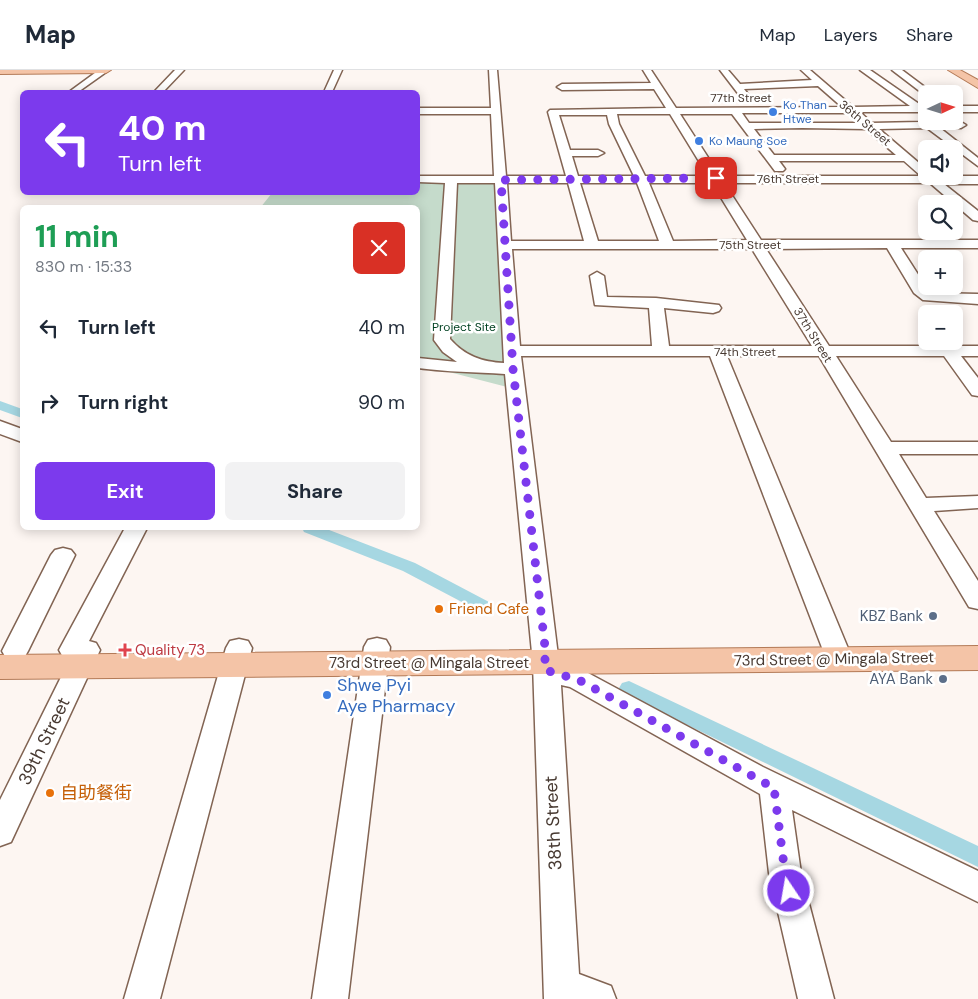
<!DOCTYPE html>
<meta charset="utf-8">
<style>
body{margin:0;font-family:"DM Sans","Noto Sans SC",sans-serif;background:#f2f2f3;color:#1f2937;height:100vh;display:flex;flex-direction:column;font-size:19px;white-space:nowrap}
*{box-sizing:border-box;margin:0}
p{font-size:16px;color:#747a83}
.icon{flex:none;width:28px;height:28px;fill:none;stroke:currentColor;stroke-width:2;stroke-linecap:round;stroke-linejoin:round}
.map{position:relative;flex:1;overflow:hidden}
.details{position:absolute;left:20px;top:135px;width:400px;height:325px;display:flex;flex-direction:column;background:#fff;border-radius:8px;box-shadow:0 2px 12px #0003}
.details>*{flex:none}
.banner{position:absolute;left:20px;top:20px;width:400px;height:105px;border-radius:8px;box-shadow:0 2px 12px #0003;background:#7c3aed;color:#fff;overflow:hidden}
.needle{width:32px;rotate:86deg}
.tools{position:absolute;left:918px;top:15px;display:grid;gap:10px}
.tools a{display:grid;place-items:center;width:45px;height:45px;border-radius:8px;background:#fff;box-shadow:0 2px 12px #0003;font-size:25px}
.pin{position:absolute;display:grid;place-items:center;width:42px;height:42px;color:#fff;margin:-21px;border-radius:10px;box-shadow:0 2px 8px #0006}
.me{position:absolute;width:55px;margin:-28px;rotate:348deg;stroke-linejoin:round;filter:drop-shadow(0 0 4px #0008)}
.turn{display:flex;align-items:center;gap:18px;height:105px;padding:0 15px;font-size:22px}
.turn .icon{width:65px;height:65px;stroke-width:2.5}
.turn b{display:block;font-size:35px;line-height:42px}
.round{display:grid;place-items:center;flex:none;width:52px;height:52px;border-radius:8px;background:#f2f2f3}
.summary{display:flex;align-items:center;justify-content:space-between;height:85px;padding:0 15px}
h1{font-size:30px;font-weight:700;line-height:38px;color:#1e9e55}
.button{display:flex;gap:10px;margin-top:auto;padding:10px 15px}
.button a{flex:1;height:58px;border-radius:8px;background:#7c3aed;color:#fff;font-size:20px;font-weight:700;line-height:58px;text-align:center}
.button a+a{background:#f2f2f3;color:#1f2937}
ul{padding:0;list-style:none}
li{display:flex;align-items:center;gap:15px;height:75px;padding:0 15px}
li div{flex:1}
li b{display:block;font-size:19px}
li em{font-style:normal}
header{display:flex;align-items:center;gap:30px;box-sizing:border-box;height:70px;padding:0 25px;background:#fff;border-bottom:1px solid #e0e1e3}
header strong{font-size:24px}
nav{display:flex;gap:28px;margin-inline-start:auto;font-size:18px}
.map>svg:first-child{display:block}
.green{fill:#c5dbcb}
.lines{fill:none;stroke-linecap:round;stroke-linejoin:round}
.canal{fill:#a6d7e2;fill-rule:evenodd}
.minor-casing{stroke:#826453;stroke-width:3}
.major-casing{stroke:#b37a57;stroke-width:2}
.minor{fill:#fff;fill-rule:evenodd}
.major{fill:#f4c4a7;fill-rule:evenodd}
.route{stroke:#7c3aed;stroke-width:9;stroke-dasharray:0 16.2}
.shop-dot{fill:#3f7fe0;stroke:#fff;stroke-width:2}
.food-dot{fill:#e8710a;stroke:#fff;stroke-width:2}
.service-dot{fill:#5c6f8a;stroke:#fff;stroke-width:2}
.health-dot{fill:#e0444e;stroke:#fff;stroke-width:2}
.labels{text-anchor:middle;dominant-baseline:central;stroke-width:5;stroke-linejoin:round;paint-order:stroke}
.far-street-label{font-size:12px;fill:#473931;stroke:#fff}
.far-shop-label{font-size:12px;fill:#366cbe;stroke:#fff;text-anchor:start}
.far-park-label{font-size:12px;fill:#004121;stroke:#fff}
.food-label{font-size:15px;fill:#c56008;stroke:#fff;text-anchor:start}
.service-label{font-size:15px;fill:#4e5e75;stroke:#fff;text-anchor:end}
.health-label{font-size:15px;fill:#be3a42;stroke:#fff;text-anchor:start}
.street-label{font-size:15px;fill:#473931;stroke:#fff}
.near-shop-label{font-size:18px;fill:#366cbe;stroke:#fff;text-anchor:start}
.near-street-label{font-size:18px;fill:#473931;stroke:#fff}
.near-food-label{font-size:18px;fill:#c56008;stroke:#fff;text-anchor:start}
</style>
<header>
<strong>Map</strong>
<nav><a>Map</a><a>Layers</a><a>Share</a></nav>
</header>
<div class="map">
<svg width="978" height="929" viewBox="0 0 978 929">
<rect width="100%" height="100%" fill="#fdf6f2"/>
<path class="green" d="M418 110H501L515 319 418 294V138H260L272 123 418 122Z"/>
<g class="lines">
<path class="canal" d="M0 331 22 339V348L0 340Z
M302 458H324L415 493 489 532 492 536 489 540 483 542 477 540 403 501 304 462Z
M629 611 978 776V797L622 623 619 618 622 613Z"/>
<g class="minor-casing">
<path id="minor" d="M99 0H109L78 22H69Z
M175 0H184L163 22H154Z
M334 0H342L332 22H324Z
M489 0H497L506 106H566L548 42 550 40 666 38 654 19 562 20 557 17 562 14 651 13 643 0H651L676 38 842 37 818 16 744 19 751 28 743 30 720 0H728L740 14 812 10 801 0H810L853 37 910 36 860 0H870L922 36H926V42H860L872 53 920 52V49L924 48 926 51 961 52 966 55 961 58H940L978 88V96L927 58 879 59 926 99V106H978V114H944L978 141V151L973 150 930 113H724L761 170H978V178H901L928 220 932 223 978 224V234L923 230 914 223 887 178 766 179 829 276H978V286H961L978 308V326L972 325 944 286H836L891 372H978V384H899L926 428 978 426V438L934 441 978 511V539L969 537 819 286H727L852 588 848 595 839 598 830 595 826 588 710 286H521L559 594 588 603 763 697 978 801V832L792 740 801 803 834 929H798L769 803 760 724 570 617 561 615 579 904 611 916 616 929H544L533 593 505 304C475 302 447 302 418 298V288L457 292 443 282 434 270 445 113 418 112V106H494L491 44H418V38H491ZM742 43H848L860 53H749ZM617 44H670L708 106H645L619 54ZM680 44H732L775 101H783L785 99 779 91H904L921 106H720ZM559 45H607L609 54 634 106H578L572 86H598L604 83 598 80H570ZM802 58 866 59 896 85H774L754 59ZM457 113H495L504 293C482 292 465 286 450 269ZM507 113H568L584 171H511ZM580 113H637L659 171H598ZM649 113H712L747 170 673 171ZM512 179H752L812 276H669L664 238 713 243 719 241 721 238 719 235 656 228 607 227 604 206 597 202 590 206 595 235 649 238 652 276H520Z
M892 0H902L934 24H926V26Z
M954 36H978V42H954Z
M0 351 22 359V372L0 364Z
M125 458H147L89 571 96 573 100 580 11 772 0 776V730L70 589 63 587 59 580Z
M63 478 71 480 75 485 28 581 24 588 15 590 6 588 2 581 51 485 55 480Z
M377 568 386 570 390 577 348 929H312L364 577 368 570Z
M239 569 248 571 252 578 160 929H124L226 578 230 571Z"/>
</g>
<g class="major-casing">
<path id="major" d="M0 0H111L106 3 0 4Z
M948 0H960L978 10V18Z
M978 576V600L0 609V585Z"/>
</g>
<use href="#minor" class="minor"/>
<use href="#major" class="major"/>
</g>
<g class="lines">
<path class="route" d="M716 108 501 110 513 299 545 577V600L579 610 774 718 785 803 789 821"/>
</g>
<g class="shop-dot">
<circle cx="773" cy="42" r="5"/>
<circle cx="699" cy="71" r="5"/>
<circle cx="327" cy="625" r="5"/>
</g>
<g class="food-dot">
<circle cx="439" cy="539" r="5"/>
<circle cx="50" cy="723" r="5"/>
</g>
<g class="service-dot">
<circle cx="933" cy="546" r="5"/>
<circle cx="943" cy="609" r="5"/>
</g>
<path class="health-dot" d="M122.5 572.5h5v5h5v5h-5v5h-5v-5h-5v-5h5z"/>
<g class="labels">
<g class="far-street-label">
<text x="741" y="28">77th Street</text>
<text transform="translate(865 53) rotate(40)">36th Street</text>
<text x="788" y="109">76th Street</text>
<text x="750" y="175">75th Street</text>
<text transform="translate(813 265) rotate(58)">37th Street</text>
<text x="745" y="282">74th Street</text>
</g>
<g class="far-shop-label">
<text x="783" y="35">Ko Than<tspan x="783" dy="14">Htwe</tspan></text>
<text x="709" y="71">Ko Maung Soe</text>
</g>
<g class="far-park-label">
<text x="464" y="257">Project Site</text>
</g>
<g class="food-label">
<text x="449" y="539">Friend Cafe</text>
</g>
<g class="service-label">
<text x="923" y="546">KBZ Bank</text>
<text x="933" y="609">AYA Bank</text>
</g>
<g class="health-label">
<text x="135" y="580">Quality 73</text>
</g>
<g class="street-label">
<text transform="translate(834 589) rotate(-1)">73rd Street @ Mingala Street</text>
<text x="429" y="593">73rd Street @ Mingala Street</text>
</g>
<g class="near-shop-label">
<text x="337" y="615">Shwe Pyi<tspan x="337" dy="21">Aye Pharmacy</tspan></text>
</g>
<g class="near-street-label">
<text transform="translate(44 671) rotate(-64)">39th Street</text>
<text transform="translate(553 753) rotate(-93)">38th Street</text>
</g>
<g class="near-food-label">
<text x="60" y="723">自助餐街</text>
</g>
</g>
</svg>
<div class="tools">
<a><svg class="needle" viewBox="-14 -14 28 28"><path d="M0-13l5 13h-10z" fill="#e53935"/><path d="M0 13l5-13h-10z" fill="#747a83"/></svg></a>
<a><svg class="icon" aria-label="sound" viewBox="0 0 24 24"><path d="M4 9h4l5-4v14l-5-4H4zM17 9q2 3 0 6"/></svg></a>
<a><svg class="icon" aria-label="search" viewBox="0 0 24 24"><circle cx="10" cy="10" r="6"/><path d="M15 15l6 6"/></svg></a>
<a>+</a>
<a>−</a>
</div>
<div class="pin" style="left:716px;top:108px;background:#d93025"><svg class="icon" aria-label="arrive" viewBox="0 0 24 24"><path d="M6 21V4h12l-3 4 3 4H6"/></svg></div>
<svg class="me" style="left:789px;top:821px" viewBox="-20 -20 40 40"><circle r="17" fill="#7c3aed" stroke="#fff" stroke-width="3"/><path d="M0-11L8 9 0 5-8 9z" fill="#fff"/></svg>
<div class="banner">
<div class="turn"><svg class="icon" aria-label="left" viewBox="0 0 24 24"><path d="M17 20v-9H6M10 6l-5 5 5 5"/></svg><div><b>40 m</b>Turn left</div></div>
</div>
<section class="details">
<div class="summary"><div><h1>11 min</h1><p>830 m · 15:33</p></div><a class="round" style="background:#d93025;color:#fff"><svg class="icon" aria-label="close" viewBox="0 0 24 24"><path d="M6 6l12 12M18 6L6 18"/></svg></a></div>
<ul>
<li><svg class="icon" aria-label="left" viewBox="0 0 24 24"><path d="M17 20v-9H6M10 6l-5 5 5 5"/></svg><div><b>Turn left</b></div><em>40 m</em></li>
<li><svg class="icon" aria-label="right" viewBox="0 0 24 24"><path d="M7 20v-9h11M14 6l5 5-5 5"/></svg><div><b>Turn right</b></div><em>90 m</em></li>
</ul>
<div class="button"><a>Exit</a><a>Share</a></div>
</section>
</div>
